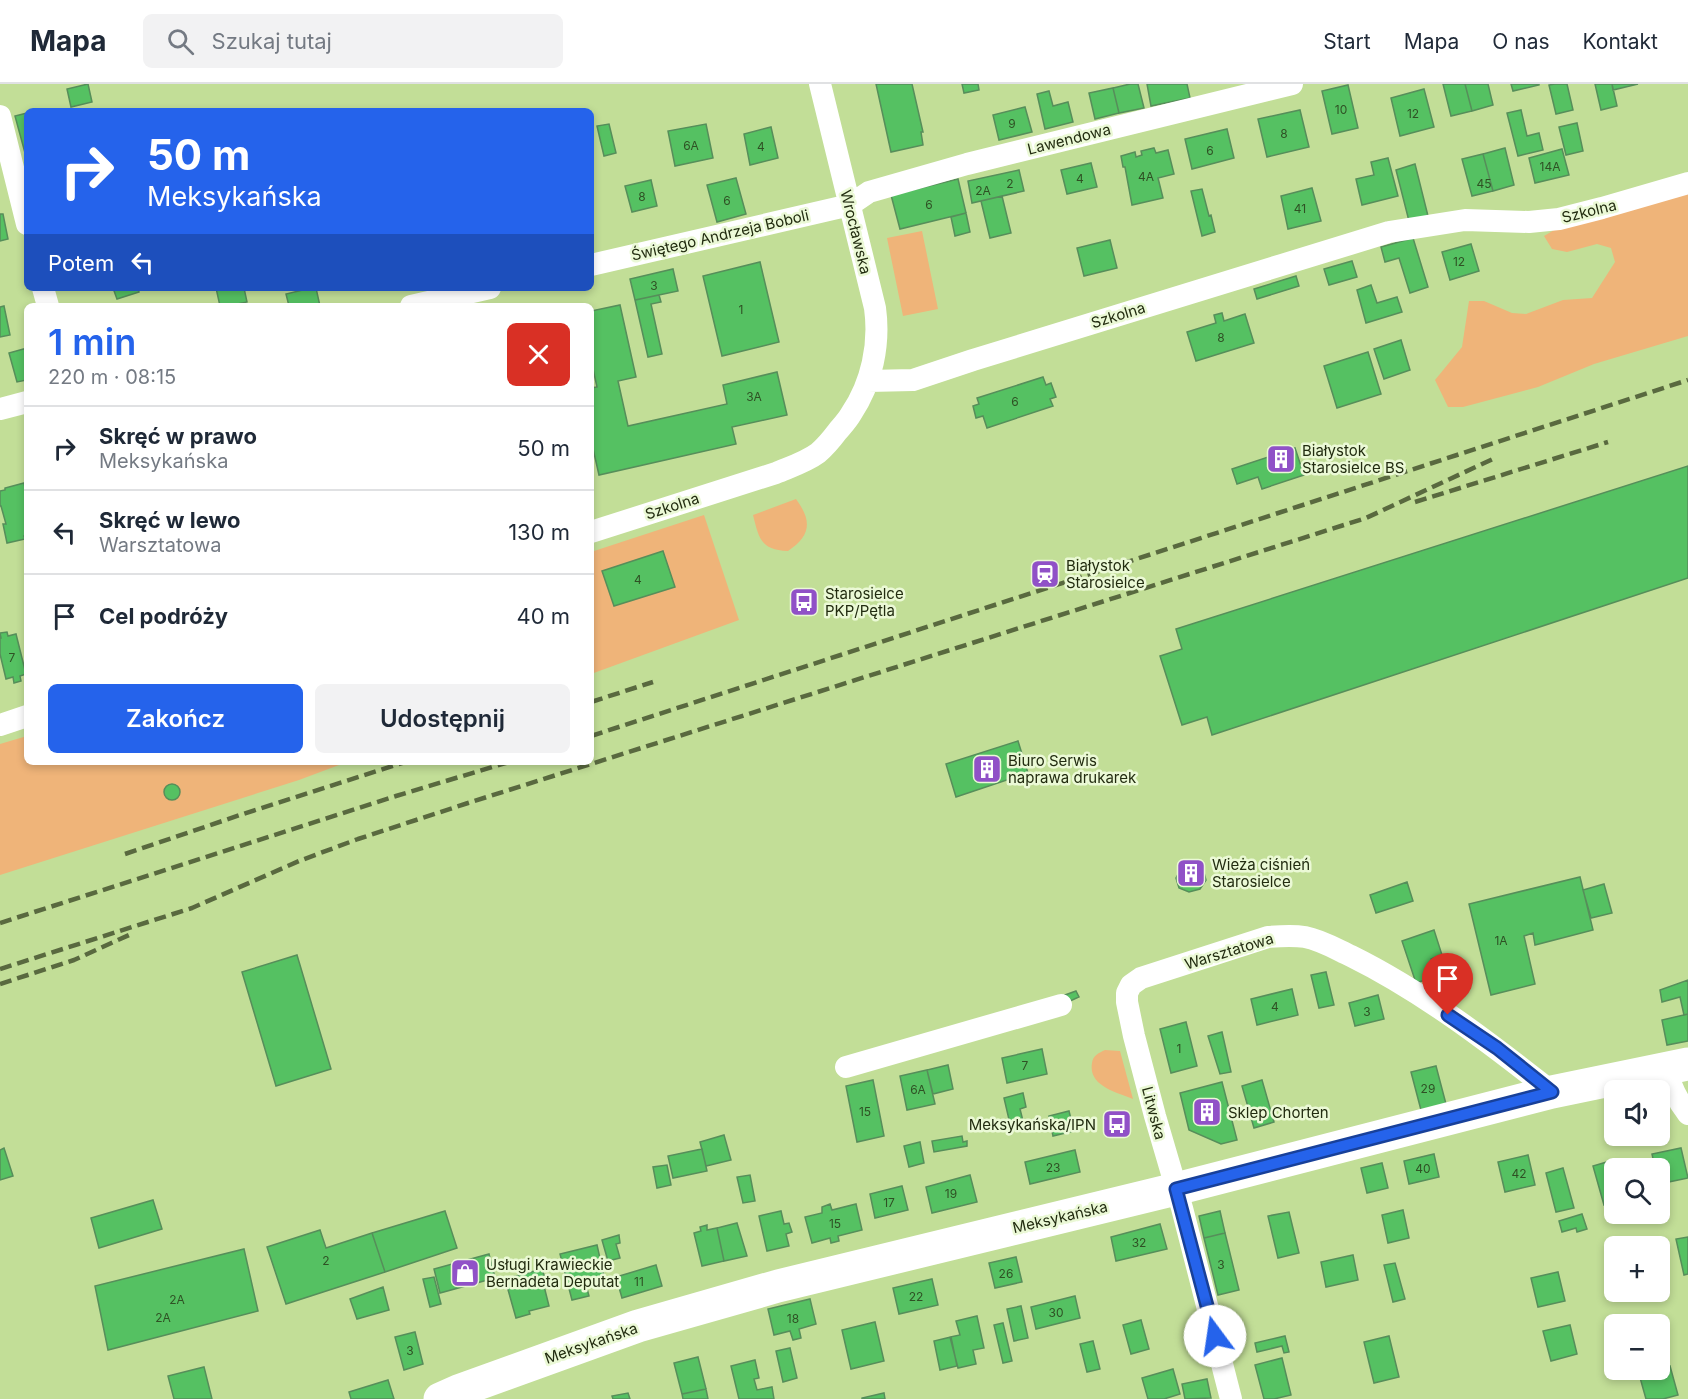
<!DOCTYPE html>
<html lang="pl">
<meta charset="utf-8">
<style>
body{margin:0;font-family:Inter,sans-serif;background:#f2f2f3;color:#1f2937;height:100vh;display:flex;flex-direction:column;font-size:22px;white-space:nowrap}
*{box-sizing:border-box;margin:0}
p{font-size:20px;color:#747a83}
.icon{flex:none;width:33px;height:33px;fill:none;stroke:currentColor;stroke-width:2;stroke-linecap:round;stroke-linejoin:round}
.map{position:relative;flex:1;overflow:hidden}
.side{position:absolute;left:24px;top:219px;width:570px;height:462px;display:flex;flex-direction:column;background:#fff;border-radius:9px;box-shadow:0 3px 9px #0003}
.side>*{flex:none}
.banner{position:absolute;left:24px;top:24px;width:570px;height:183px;border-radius:9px;box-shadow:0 3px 9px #0003;background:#2563eb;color:#fff;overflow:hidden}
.fabs{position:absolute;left:1604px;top:996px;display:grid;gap:12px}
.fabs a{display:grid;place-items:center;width:66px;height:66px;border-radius:9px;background:#fff;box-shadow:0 3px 9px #0003;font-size:30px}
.pin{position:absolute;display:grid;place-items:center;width:51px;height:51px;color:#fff;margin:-62px -26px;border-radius:50% 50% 50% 0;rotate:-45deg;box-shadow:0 0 6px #0007}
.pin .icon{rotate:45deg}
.me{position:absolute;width:66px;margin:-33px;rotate:346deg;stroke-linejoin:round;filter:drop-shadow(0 0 4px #0008)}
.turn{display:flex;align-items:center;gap:21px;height:126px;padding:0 24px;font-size:27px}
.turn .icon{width:78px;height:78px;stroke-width:2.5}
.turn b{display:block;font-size:42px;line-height:51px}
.then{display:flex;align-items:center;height:57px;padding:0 24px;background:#0003;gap:12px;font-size:22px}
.round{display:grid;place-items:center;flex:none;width:63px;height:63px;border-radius:9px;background:#f2f2f3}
.overview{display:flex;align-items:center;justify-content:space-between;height:102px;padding:0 24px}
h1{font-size:36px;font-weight:600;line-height:45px;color:#2563eb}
.cta{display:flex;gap:12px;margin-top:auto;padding:12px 24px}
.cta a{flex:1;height:69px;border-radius:9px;background:#2563eb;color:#fff;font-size:24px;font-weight:600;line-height:69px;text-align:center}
.cta a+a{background:#f2f2f3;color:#1f2937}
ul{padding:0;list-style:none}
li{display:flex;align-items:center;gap:18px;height:84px;padding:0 24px;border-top:2px solid #e0e1e3}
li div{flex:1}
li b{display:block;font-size:22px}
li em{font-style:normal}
header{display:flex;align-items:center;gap:36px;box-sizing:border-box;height:84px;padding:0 30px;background:#fff;border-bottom:2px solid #e0e1e3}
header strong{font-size:28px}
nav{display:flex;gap:33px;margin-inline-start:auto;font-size:21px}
.search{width:420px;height:54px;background:#f2f2f3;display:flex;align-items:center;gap:15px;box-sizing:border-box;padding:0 21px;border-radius:9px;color:#747a83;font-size:22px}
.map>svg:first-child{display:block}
.green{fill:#efb479}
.building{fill:#55c162;stroke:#568e5a;stroke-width:1.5}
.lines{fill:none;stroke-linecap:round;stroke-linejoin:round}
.street{stroke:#fff;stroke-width:22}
.secondary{stroke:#fff;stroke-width:33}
.rail{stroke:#59693f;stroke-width:4.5;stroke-dasharray:12 6;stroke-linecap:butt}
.route-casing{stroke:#184099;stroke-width:15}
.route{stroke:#2563eb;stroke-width:10}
.labels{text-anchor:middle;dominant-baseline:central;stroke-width:5;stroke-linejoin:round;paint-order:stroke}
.number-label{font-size:12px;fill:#2f5124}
.street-label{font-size:15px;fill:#222c10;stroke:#ebf9d6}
.poi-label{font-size:15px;fill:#222c10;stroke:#ebf9d6;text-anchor:start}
</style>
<header>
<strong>Mapa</strong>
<div class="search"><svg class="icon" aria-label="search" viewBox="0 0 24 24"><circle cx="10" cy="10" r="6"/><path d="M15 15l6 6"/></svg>Szukaj tutaj</div>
<nav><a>Start</a><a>Mapa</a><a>O nas</a><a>Kontakt</a></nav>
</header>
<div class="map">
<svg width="1688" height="1315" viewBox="0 0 1688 1315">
<rect width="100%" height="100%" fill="#c2de97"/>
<path class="green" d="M1688 107V252L1594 280 1538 303 1463 323H1448L1435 296 1462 263 1469 217H1484L1512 229 1526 230 1563 216 1592 214 1615 178 1611 164 1597 160 1567 168 1552 165 1544 152 1566 139Z
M922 147 938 225 903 232 887 154Z
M796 415C813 438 810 452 788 467 761 466 759 455 753 431Z
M704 431 739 536 591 590V468Z
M27 652V678H347L299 696 0 791V660Z
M1105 966 1120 967 1133 1015C1116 1008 1088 1002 1092 979 1093 971 1099 969 1105 966Z"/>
<path class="building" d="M88 0 92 18 71 23 67 5Z
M876 0H912L923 48H921L923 61 891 68Z
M962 0H978L979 6 964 9Z
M1130 0H1138L1144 24 1119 29 1113 4Z
M1147 0H1187L1190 14 1151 22Z
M1443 0H1465L1472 27 1451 32Z
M1465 0H1488L1493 21 1472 27Z
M1511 0H1539V1L1513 7Z
M1555 0H1567L1573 26 1556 30 1549 1Z
M1595 0H1612L1617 22 1601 26Z
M1612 0H1638L1613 6Z
M1348 1 1358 44 1332 50 1322 7Z
M1113 4 1119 29 1095 35 1089 9Z
M1424 5 1434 43 1400 52 1391 14Z
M1049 7 1053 22 1068 18 1073 38 1045 45 1037 10Z
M1025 23 1032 48 999 56 993 31Z
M1300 26 1309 63 1267 73 1258 35Z
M1521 26 1527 52 1539 49 1543 66 1518 72 1507 29Z
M27 29V68L25 69 15 32Z
M1577 39 1583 67 1566 71 1559 43Z
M609 40 616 69 604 72 597 42Z
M706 40 713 74 675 82 668 47Z
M771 43 778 74 750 81 744 50Z
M1227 45 1234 74 1192 85 1185 55Z
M1154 64 1156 69 1168 66 1174 90 1158 94 1163 114 1132 121 1125 83H1123L1121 72 1135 68 1136 73 1142 71 1141 67Z
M1505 64 1514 101 1493 107 1483 70Z
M1562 65 1569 91 1535 99 1529 74Z
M1483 70 1493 107 1472 112 1462 75Z
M1388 74 1398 112 1362 121 1356 95 1374 91 1371 78Z
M1091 79 1097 103 1067 110 1061 86Z
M1415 80 1428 132 1409 137 1396 86Z
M1019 86 1024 107 972 119 968 97Z
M736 94 746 130 717 138 707 101Z
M958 95 966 129 900 145 891 111Z
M651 96 657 122 632 128 625 102Z
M1312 104 1321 137 1288 145 1281 112Z
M1202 105 1209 132 1211 131 1215 148 1202 152 1191 107Z
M1002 112 1011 149 990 154 981 117Z
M966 129 970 148 955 152 951 133Z
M0 130H3L8 155 0 157Z
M1413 154 1428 203 1410 209 1399 174 1385 178 1381 163Z
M1110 156 1117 184 1084 192 1077 164Z
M1471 160 1479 187 1450 196 1442 168Z
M1352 177 1357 193 1329 201 1324 185Z
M760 178 779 258 722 272 703 192Z
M673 185 678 207 635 216 630 195Z
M1296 192 1299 202 1257 215 1254 205Z
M1371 201 1377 219 1397 213 1402 228 1366 239 1357 206Z
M113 204H138L139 208 117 215Z
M216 204H244L247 218 228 222H220Z
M311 204H316L320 222H289L286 210Z
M659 211 661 218 651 220 662 270 648 273 635 216Z
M620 221 636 293 618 297 628 342 727 320 723 301 777 288 787 331 732 343 736 360 599 391 591 356V304L597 303 591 276V227Z
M4 222 10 251 0 253V223Z
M1222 229 1224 237 1245 230 1254 259 1196 277 1187 248 1216 239 1214 231Z
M1401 256 1410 286 1384 295 1374 265Z
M27 264V296L17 298 9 269Z
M1368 268 1381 310 1337 324 1324 282Z
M1043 293 1046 301 1051 299 1056 313 1050 315 1053 322 987 344 983 332 976 334 973 322 979 320 977 314Z
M1295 364 1304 391 1262 405 1258 393 1237 400 1232 385Z
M1688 382V494L1212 651 1207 633 1182 641 1160 572 1182 565 1176 545Z
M24 399 27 413V451L24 452 25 455 7 459 3 440H6L1 422H0V407L5 406V404Z
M663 467 675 503 614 522 602 487Z
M7 548 8 552 16 550 26 590 20 592 21 597 14 599 13 593 6 595 0 570V554H1L0 549Z
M1018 657 1028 689 956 713 946 680Z
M164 708a8 8 0 1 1 16 0a8 8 0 1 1-16 0Z
M1194 780 1203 785 1206 796 1200 805 1189 808 1179 804 1176 794 1181 784Z
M1580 793 1593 846 1535 861 1533 849 1524 852 1535 900 1491 911 1469 820Z
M1407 798 1413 817 1376 829 1370 811Z
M1604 800 1612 829 1591 834 1583 806Z
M1434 846 1442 871 1431 875 1437 892 1416 899 1402 857Z
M297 871 331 985 276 1002 242 888Z
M1326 888 1334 921 1319 924 1311 891Z
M1688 896V930L1684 931 1680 913 1662 918 1660 906Z
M1292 905 1298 931 1257 941 1251 915Z
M1076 907 1079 913 1068 918 1065 911Z
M1378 911 1384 935 1355 942 1349 919Z
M1688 930V957L1667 961 1662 936Z
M1186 938 1197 982 1171 989 1160 945Z
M1222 948 1231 988 1220 990 1208 952Z
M1042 965 1047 990 1007 999 1002 974Z
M948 981 953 1005 933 1010 927 986Z
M1436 982 1446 1020 1421 1026 1411 988Z
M927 986 935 1020 907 1026 900 992Z
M873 996 884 1052 857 1058 846 1002Z
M1262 996 1274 1038 1254 1044 1242 1002Z
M1222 998 1237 1056 1221 1060 1189 1046 1180 1009Z
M1023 1009 1026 1023 1020 1025 1024 1041 1011 1044 1004 1014Z
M1069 1027 1074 1047 1053 1052 1049 1032Z
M724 1051 731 1076 706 1082 700 1058Z
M962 1052 963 1058 967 1057V1062L934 1068 932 1057Z
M920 1058 924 1079 909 1083 904 1062Z
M4 1064 13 1092 0 1096V1066Z
M1681 1064 1688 1094 1659 1100V1084H1655L1652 1070Z
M702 1065 707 1087 673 1094 668 1072Z
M1075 1066 1080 1088 1030 1100 1025 1078Z
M1434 1070 1439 1093 1409 1100 1404 1077Z
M1528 1071 1535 1101 1505 1108 1498 1078Z
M1617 1075 1620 1084H1614V1118L1604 1121 1593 1082Z
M1382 1079 1388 1104 1367 1109 1361 1084Z
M667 1081 671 1101 657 1104 653 1083Z
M1563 1084 1574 1124 1556 1128 1546 1089Z
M750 1091 755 1117 743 1119 737 1093Z
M970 1091 977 1118 932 1129 926 1103Z
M902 1102 908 1126 875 1134 870 1110Z
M153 1116 162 1145 99 1164 91 1134Z
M830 1120 832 1126 856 1120 862 1146 838 1152 839 1157 831 1159 830 1154 812 1159 805 1133 822 1129V1123Z
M1403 1126 1409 1154 1388 1159 1382 1131Z
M445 1127 457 1164 385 1188 372 1149Z
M781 1127 784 1140 789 1139 792 1148 786 1150 789 1162 767 1167 759 1132Z
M1220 1127 1225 1149 1204 1154 1199 1132Z
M1289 1128 1299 1169 1278 1174 1268 1132Z
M1582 1130 1587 1145 1577 1148 1576 1144 1562 1148 1559 1137Z
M737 1139 747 1172 724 1177 717 1144Z
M1160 1140 1167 1165 1116 1177 1111 1153Z
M707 1141V1146L717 1144 724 1177 702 1182 694 1149 701 1147 700 1143Z
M320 1146 326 1164 372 1149 385 1188 286 1220 267 1163Z
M1225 1149 1239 1206 1218 1211 1204 1154Z
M619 1151 620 1159 616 1160 620 1174 608 1177 602 1156Z
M1688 1153V1190L1684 1191 1676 1155Z
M1640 1154 1642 1162H1614V1166L1613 1161Z
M597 1161 604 1192 585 1197 589 1212 572 1216 560 1170Z
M244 1165 258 1227 108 1266 95 1202Z
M489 1170 495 1194 440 1209 434 1185Z
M1353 1171 1358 1196 1326 1203 1321 1178Z
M1016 1173 1022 1198 995 1204 989 1179Z
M1395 1179 1405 1215 1393 1218 1384 1181Z
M656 1181 662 1202 622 1214 616 1193Z
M542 1185 545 1194H542L549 1222 529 1227 530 1230 516 1234 505 1195Z
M1558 1188 1565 1217 1538 1223 1531 1194Z
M434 1193 441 1220 430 1223 423 1195Z
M932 1195 938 1221 899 1230 893 1204Z
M383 1203 389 1226 357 1235 350 1215Z
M1075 1212 1080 1234 1036 1245 1031 1223Z
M810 1215 816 1240 799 1245 801 1254 793 1256 790 1247 774 1251 768 1225Z
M1021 1222 1028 1254 1014 1257 1007 1225Z
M977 1232 984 1264 973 1266 976 1280 958 1284 950 1253 960 1251 956 1237Z
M1648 1232 1650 1240H1628L1627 1237Z
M1141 1236 1149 1265 1131 1270 1123 1241Z
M875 1238 884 1277 851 1285 842 1246Z
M1003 1239 1012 1277 1003 1279 994 1241Z
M1570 1241 1577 1270 1551 1277 1543 1247Z
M415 1248 423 1280 404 1286 395 1253Z
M1285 1252 1289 1268 1284 1269 1282 1262 1257 1268 1255 1259Z
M1389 1252 1399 1293 1374 1299 1364 1258Z
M951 1253 957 1282 940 1286 934 1257Z
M1093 1257 1100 1285 1087 1288 1080 1260Z
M790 1264 797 1294 783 1298 776 1267Z
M698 1273 706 1305 682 1310 674 1279Z
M1282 1274 1291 1311 1274 1315H1264L1255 1281Z
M755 1276 759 1294 754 1295 757 1306 772 1303 774 1315H739L731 1282Z
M1670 1282 1678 1311 1663 1315H1646L1639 1290Z
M204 1283 212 1315H174L168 1292Z
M1173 1285 1180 1310 1164 1315H1148L1142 1294Z
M1207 1295 1211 1314 1185 1315 1182 1300Z
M388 1296 394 1315H351L349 1308Z
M706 1305 708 1315H683L682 1310Z
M628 1309 630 1315H613L612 1312Z
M884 1309 885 1315H862V1314Z"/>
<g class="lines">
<path class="street" d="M0 32 27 140
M591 181 850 121 869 108 967 80 1292 0
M43 204 48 222
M411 222 490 204
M868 297 913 296 973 276 1389 148 1465 136 1529 138 1559 135 1602 124 1688 99
M0 325 27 318
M591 448 776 389C790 383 806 378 818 369 825 363 831 356 837 348 841 343 847 337 851 330 872 299 880 260 875 224L820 0
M0 641 27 632
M846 983 1061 921
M1666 984C1670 1001 1677 1016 1688 1030
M1231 1315 1182 1124 1155 1032 1134 952 1127 918V909L1131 901 1141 894 1268 853C1281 852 1292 851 1305 853 1321 856 1336 865 1351 872 1422 907 1490 959 1552 1008"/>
<path class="secondary" d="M440 1315 458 1307 638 1242 778 1202 1176 1105 1552 1008 1688 980"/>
<path class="rail" d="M1415 418 1608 358
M591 618 653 598
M591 652 1688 296
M125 770 243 730 405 678
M0 839 396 712 509 678
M0 885 192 824 299 777 358 755 468 719 1366 434 1495 374
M0 900 74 876 129 851"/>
</g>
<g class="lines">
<g class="route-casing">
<path id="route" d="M1215 1252 1176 1105 1552 1008 1497 964 1448 931"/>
</g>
<use href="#route" class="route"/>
</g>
<defs>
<g id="building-square" transform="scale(1.5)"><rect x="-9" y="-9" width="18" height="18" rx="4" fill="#9051c7" stroke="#ebf9d6"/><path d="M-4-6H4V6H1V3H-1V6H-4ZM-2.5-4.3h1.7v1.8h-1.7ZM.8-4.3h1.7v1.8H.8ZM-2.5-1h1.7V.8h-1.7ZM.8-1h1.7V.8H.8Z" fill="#fff"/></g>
<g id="station-square" transform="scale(1.5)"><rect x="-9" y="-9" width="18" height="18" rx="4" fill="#9051c7" stroke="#ebf9d6"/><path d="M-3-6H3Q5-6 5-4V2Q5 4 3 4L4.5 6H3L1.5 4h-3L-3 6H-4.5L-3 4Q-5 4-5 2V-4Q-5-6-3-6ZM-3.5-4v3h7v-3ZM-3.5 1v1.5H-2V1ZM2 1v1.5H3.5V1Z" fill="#fff"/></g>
<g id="bus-square" transform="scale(1.5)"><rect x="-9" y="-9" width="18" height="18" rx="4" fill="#9051c7" stroke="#ebf9d6"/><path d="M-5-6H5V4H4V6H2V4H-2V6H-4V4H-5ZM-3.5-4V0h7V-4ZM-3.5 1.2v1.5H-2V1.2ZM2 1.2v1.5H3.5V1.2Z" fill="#fff"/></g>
<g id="shop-square" transform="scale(1.5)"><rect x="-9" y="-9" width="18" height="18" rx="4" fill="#9051c7" stroke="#ebf9d6"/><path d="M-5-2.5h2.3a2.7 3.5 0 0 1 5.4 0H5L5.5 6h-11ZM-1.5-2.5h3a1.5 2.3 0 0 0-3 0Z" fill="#fff"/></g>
</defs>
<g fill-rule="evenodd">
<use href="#building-square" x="1281" y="375"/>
<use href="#station-square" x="1045" y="490"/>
<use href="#bus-square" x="804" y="518"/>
<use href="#building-square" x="987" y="685"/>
<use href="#building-square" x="1191" y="789"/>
<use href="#building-square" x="1207" y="1028"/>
<use href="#bus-square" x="1117" y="1040"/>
<use href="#shop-square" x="465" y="1189"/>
</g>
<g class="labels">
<g class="number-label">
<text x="1341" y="25">10</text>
<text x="1413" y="29">12</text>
<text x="1012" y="39">9</text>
<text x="1284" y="49">8</text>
<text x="691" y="61">6A</text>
<text x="761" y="62">4</text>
<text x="1210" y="66">6</text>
<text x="1550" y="82">14A</text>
<text x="1146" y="92">4A</text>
<text x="1080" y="94">4</text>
<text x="1010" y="99">2</text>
<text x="1484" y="99">45</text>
<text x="983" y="106">2A</text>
<text x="642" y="112">8</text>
<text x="727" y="116">6</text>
<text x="929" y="120">6</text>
<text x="1300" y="124">41</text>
<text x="1459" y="177">12</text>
<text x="654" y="201">3</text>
<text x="741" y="225">1</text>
<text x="1221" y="253">8</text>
<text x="754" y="312">3A</text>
<text x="1015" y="317">6</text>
<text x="638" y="495">4</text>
<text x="12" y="573">7</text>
<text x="1501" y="856">1A</text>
<text x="1275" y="922">4</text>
<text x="1367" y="927">3</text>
<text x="1179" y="964">1</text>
<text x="1025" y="981">7</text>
<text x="1428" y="1004">29</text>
<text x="918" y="1005">6A</text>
<text x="865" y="1027">15</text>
<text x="1053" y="1083">23</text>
<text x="1423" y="1084">40</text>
<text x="1519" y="1089">42</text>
<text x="951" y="1109">19</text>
<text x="889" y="1118">17</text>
<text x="835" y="1139">15</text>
<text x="1139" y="1158">32</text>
<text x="326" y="1176">2</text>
<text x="1221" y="1180">3</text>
<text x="1006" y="1189">26</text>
<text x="639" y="1197">11</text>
<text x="916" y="1212">22</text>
<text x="177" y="1215">2A</text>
<text x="1056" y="1228">30</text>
<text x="163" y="1233">2A</text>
<text x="793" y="1234">18</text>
<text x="410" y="1266">3</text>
</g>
<g class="street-label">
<text transform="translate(1069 55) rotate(-14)">Lawendowa</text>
<text transform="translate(1589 127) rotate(-14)">Szkolna</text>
<text transform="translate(856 148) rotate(76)">Wrocławska</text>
<text transform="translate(720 151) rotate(-13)">Świętego Andrzeja Boboli</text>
<text transform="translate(1118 231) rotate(-17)">Szkolna</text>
<text transform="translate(672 422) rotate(-18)">Szkolna</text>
<text transform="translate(1229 867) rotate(-17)">Warsztatowa</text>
<text transform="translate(1154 1029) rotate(75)">Litwska</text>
<text transform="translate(1060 1133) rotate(-13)">Meksykańska</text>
<text transform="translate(591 1259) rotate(-19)">Meksykańska</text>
</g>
<g class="poi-label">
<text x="1302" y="366">Białystok<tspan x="1302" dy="17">Starosielce BS</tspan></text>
<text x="1066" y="481">Białystok<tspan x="1066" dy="17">Starosielce</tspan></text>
<text x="825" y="509">Starosielce<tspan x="825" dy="17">PKP/Pętla</tspan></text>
<text x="1008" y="676">Biuro Serwis<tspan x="1008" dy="17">naprawa drukarek</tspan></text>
<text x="1212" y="780">Wieża ciśnień<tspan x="1212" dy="17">Starosielce</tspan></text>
<text x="1228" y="1028">Sklep Chorten</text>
<text x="1096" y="1040" text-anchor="end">Meksykańska/IPN</text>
<text x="486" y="1180">Usługi Krawieckie<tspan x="486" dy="17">Bernadeta Deputat</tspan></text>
</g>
</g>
</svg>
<div class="fabs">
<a><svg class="icon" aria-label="sound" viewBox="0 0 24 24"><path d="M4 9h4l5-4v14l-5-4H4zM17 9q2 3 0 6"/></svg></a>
<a><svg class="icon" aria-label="search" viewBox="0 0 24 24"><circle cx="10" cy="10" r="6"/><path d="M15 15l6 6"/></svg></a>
<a>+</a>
<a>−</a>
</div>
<div class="pin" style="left:1448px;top:931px;background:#d93025"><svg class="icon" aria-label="arrive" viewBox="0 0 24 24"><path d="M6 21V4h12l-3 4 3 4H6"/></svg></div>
<svg class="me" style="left:1215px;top:1252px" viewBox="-20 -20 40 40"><circle r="19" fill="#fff"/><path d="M0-13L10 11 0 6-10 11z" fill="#2563eb"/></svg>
<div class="banner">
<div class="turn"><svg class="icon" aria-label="right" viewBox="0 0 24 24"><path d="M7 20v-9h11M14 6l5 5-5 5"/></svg><div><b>50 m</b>Meksykańska</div></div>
<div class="then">Potem<svg class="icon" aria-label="left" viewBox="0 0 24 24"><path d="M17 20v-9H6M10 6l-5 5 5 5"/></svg></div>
</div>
<section class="side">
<div class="overview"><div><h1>1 min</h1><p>220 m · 08:15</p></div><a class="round" style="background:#d93025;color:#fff"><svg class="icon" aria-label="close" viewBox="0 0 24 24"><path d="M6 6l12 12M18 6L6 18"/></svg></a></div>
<ul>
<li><svg class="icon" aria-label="right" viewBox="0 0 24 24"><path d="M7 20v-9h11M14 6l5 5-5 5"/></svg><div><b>Skręć w prawo</b><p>Meksykańska</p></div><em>50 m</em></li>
<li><svg class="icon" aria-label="left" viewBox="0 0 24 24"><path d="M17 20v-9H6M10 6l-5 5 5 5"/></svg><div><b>Skręć w lewo</b><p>Warsztatowa</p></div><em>130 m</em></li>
<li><svg class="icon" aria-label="arrive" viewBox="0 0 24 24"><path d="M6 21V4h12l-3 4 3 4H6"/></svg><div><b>Cel podróży</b></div><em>40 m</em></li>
</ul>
<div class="cta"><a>Zakończ</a><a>Udostępnij</a></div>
</section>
</div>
